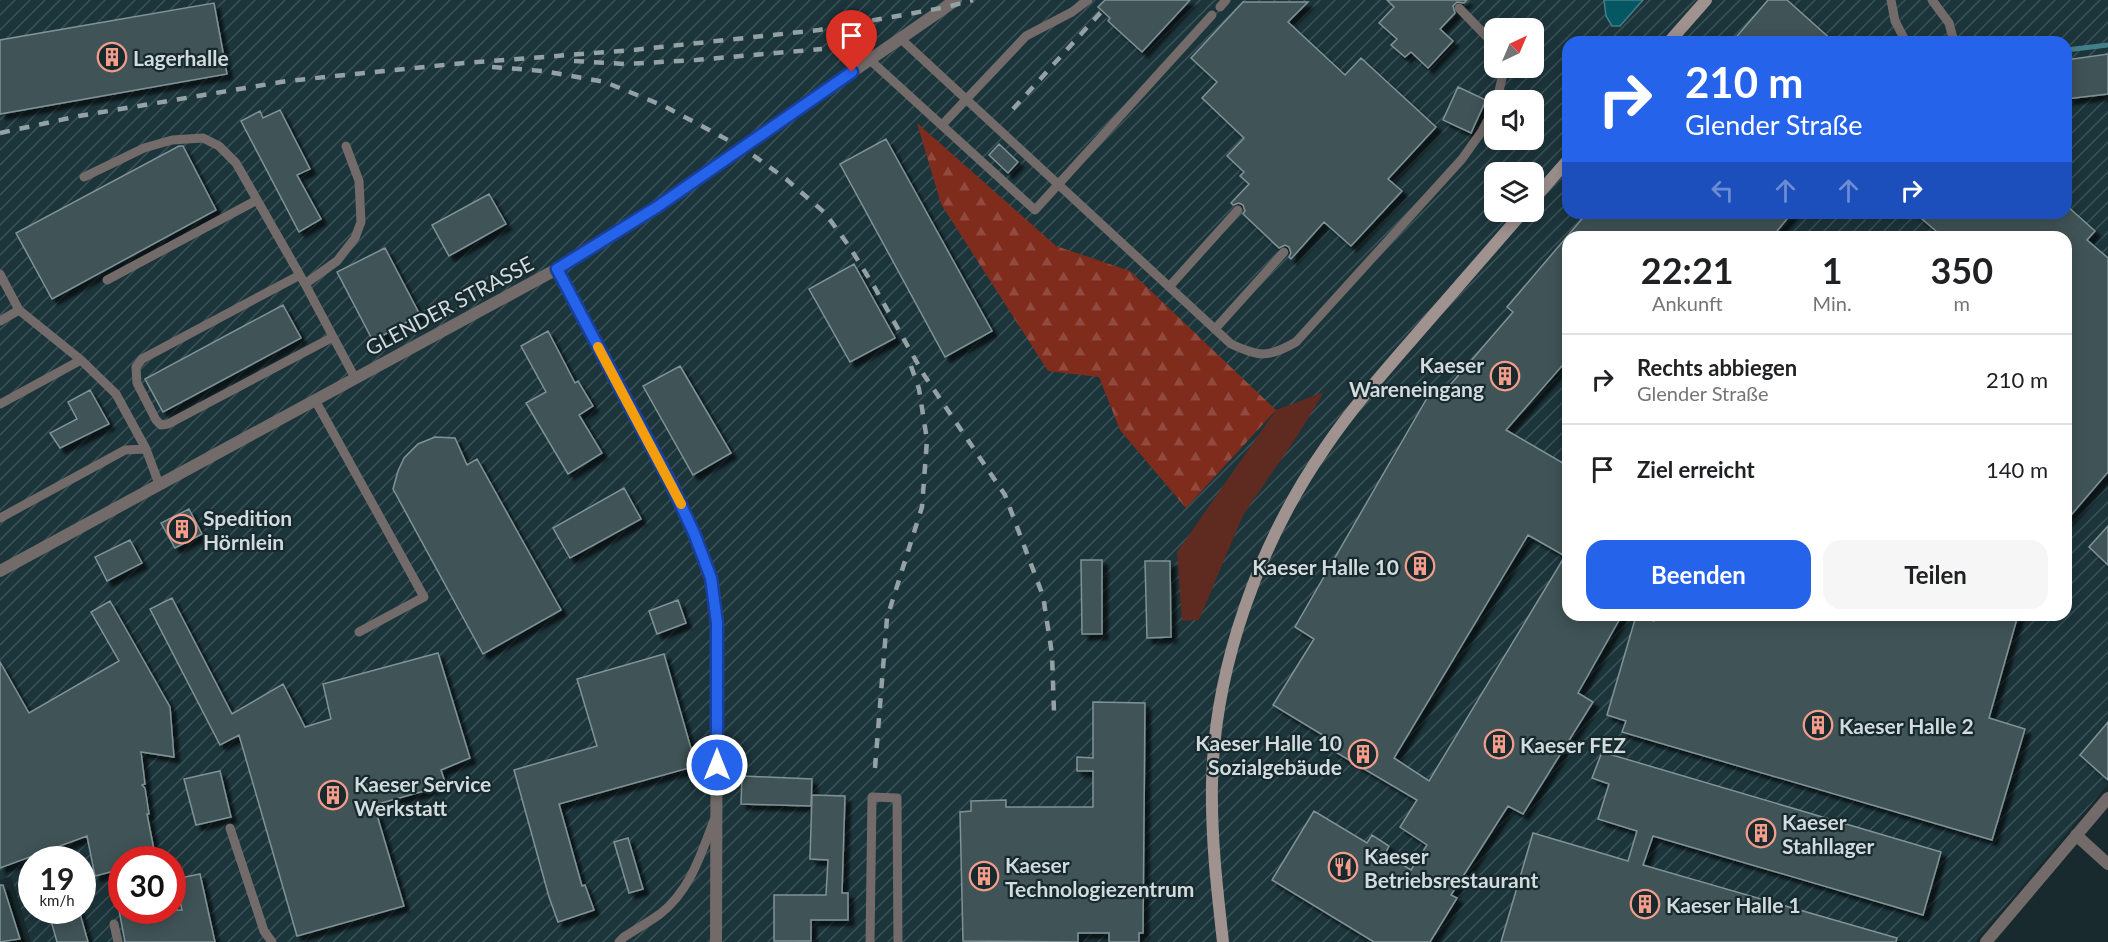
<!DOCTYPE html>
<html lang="de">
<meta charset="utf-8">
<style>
body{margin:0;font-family:Lato,sans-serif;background:#f6f6f6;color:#202124;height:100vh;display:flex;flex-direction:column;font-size:22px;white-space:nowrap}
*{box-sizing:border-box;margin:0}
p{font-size:20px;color:#757577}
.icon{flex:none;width:33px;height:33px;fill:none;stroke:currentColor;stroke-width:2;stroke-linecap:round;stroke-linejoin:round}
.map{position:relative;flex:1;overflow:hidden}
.sheet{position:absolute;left:1562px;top:231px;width:510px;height:390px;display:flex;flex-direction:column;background:#fff;border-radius:18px;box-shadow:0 3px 15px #0003}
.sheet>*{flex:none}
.hud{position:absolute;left:1562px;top:36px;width:510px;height:183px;border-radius:18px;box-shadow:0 3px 15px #0003;background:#2563eb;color:#fff;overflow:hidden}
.needle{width:39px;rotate:44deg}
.tools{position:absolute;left:1484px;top:18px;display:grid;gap:12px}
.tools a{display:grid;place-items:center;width:60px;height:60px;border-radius:12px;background:#fff;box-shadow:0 3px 15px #0003;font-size:30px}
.speed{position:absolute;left:18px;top:846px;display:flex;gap:12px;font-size:30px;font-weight:700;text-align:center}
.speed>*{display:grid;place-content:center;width:78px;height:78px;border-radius:50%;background:#fff;box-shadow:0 3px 15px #0003;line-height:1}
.speed small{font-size:15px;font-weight:400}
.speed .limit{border:9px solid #d22;background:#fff;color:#111}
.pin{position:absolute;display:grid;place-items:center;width:51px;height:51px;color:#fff;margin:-62px -26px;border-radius:50% 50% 50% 0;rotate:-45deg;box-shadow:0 0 6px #0007}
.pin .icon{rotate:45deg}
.me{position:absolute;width:66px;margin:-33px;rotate:0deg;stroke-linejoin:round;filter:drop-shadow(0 0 4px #0008)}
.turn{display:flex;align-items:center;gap:21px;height:126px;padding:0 24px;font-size:27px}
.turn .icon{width:78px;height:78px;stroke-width:2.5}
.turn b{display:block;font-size:42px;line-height:51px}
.lanes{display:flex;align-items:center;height:57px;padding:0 24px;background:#0003;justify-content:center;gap:30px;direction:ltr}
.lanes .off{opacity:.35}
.eta{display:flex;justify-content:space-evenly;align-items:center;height:102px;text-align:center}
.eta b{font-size:36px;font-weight:700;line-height:42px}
.action{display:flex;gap:12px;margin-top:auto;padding:12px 24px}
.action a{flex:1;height:69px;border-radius:18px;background:#2563eb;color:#fff;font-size:24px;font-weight:700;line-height:69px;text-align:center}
.action a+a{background:#f6f6f6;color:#202124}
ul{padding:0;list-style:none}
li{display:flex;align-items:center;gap:18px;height:90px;padding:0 24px;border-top:2px solid #e0e0e0}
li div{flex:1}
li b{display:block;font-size:22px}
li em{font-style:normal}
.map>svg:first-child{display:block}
.industrial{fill:url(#industrial-furrows);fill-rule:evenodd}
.grass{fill:#5f2b21}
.forest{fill:url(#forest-firs)}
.water{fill:#065764;stroke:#437f89;stroke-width:1.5}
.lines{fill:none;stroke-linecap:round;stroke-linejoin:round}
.stream{stroke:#437f89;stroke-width:5}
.building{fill:#405256;stroke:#7f9397;stroke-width:1.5;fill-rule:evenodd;filter:url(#shadow)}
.lane{stroke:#736b69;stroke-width:9}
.street{stroke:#736b69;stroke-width:12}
.secondary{stroke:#9f928f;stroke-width:12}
.rail{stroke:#95a2a5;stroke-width:4.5;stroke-dasharray:10 10;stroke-linecap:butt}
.route-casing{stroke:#184099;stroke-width:15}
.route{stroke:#2563eb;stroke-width:10}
.slow{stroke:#f59e0b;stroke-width:10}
.labels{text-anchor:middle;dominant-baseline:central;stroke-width:4.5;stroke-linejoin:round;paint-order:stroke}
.poi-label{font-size:21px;font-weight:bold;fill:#d2dcdf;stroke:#182a2d;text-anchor:start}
.street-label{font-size:21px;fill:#d2dcdf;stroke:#182a2d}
</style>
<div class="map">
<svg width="2108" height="942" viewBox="0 0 2108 942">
<defs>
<pattern id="industrial-furrows" width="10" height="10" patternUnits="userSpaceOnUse" patternTransform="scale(1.5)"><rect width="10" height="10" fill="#1c353b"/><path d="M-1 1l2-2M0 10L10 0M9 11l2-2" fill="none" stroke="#3c5257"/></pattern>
<pattern id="forest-firs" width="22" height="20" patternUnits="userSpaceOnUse" patternTransform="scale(1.5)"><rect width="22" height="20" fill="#802c1d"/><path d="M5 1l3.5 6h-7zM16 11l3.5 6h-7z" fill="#914a3d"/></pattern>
<filter id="shadow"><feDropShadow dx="5.5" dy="5.5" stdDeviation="1.5" flood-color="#0009"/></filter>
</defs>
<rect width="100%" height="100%" fill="#182a2d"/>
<path class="industrial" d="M0 0H2108V784L1975 942H31L11 876 0 880ZM1494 28H1533V68H1494ZM1568 42H2066V213H1568ZM1494 100H1533V140H1494ZM1494 172H1533V212H1494ZM1568 237H2066V615H1568ZM32 860H82V910H32ZM122 860H172V910H122Z"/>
<path class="grass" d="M1324 392 1298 435 1243 515 1199 620 1182 621 1177 552 1276 410Z"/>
<path class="forest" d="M917 123 1056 246 1130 271 1276 410 1186 508 1120 430 1099 377 1048 371 941 204Z"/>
<path class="water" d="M1604 0H1643L1620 26H1612L1606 16Z"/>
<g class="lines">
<path class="stream" d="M2066 50 2108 45"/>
</g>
<path class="building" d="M1105 0H1190L1142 52 1108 21 1110 18 1098 7Z
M1387 0H1467L1464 3 1457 2 1453 6 1455 13 1440 29 1453 41 1428 68 1411 52 1405 57 1391 45 1397 39 1379 23 1394 7Z
M1768 0H1787L1834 42H1732Z
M1243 2H1308L1288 22 1345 75 1361 58 1436 127 1388 179 1402 191 1351 246 1324 222 1291 259 1289 257 1291 253 1289 247 1285 245 1279 248 1243 214 1245 211 1243 205 1239 203 1233 205 1231 203 1249 184 1240 176 1244 172 1227 156 1244 138 1202 98 1217 82 1191 58Z
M214 3 227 74 0 114V40Z
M2108 54V94L2066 99V60Z
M1458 87 1486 100 1471 133 1443 120Z
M280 110 310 169 297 175 321 219 299 232 241 121 260 111 263 118Z
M886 139 992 331 945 357 840 164Z
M999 144 1018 162 1008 173 989 155Z
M179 146H183L216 210 52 299 16 233Z
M489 194 506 224 449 256 432 225Z
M2066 205 2095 231 2087 240 2108 258V472L2066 521V237H1931L1936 231 1915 213H2066Z
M1587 213H1792L1772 237H1568V359L1506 430 1568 466V615H1622L1578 693 1593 702 1523 814 1508 806 1451 895 1457 898 1430 942H1374L1272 880 1314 811 1367 843 1372 835 1389 846 1385 854 1411 870 1427 845 1400 827 1417 800 1332 750 1336 743 1273 705 1314 639 1295 627 1434 386 1444 392 1513 312 1507 307ZM1528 535 1565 556 1429 781 1394 758Z
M385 248 420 315 373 341 337 272Z
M854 264 895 338 850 362 809 289Z
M283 305 301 338 163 412 145 379Z
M548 331 575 383 578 381 593 406 579 415 602 453 568 474 526 403 546 392 521 346Z
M680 366 731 453 693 475 643 386Z
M90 390 109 424 60 448 50 433 77 419 68 402Z
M435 437 455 438 467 465 477 459 561 610 483 654 393 489 398 471 404 458 418 444Z
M624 488 641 519 570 558 553 528Z
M189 509 202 534 175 548 161 523Z
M2108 526V565L2089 547Z
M130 540 142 563 107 581 95 557Z
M1081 560H1102V634H1082Z
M1145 561H1170L1171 637 1147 638Z
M172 598 232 714 283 684 305 727 331 719 323 684 438 653 470 758 441 770 446 785 374 805 404 906 297 936 239 735 220 745 150 609Z
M678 600 686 623 657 634 649 611Z
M110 601 170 707 174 757 141 752 145 784 142 785 145 788 149 814H147L156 860H122V869L95 876 87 836 0 868V662L29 713 119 661 91 612Z
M1656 615H2018L1989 718 2025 729 1992 840 1622 732 1626 721 1607 715 1636 616 1654 621Z
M664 654 696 766 559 804 582 886 585 885 594 910 558 922 549 897 514 770 597 746 577 679Z
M1093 702 1145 703 1143 933H1139V942H1109V933H1078V942L963 941 960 812 971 811V801L1006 800V807H1093V771H1077V757L1093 758Z
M2108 722V780L2080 755Z
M1602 752 1941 852 1923 915 1653 836 1643 865 1897 938 1896 942H1501L1533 833 1628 861 1637 831 1598 819 1609 784 1592 778Z
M220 771 231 817 196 825 184 779Z
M742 776 812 779 811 806 741 804Z
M812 795 845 796 842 893H848V920H811V941H774V895H826L828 860 810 859Z
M628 838 643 889 629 893 614 842Z
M200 874 215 942H125L119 910H182L175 879Z
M0 885H3L20 939 0 942Z
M48 910H79L88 942H57Z"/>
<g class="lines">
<path class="lane" d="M1891 0 1895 21 1906 42
M1932 0 1949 23 1954 42
M1220 7 1226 0
M1459 8 1490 40 1494 48
M901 39 1231 344C1260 357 1268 358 1296 342L1462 159 1482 131 1494 108
M870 60 1035 210 1212 15
M1497 100 1502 78 1500 68
M942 125 1026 36 1072 12 1088 0
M84 177 144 148 172 140 203 138 219 146 236 163 305 284 355 378
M0 274 19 310 0 321
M300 275 142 359 136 367 137 383 156 420 161 425 168 424 333 337
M107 280 257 200
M305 284 337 261 355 238 361 222 359 181 346 146
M1169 287 1238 210
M19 310 81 360 116 394 146 449
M1215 329 1284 252
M315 400 424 597 359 632
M0 404 81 360
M0 518 125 450 146 449 159 484
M230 828 264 931 272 942
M114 924 118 942
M619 942 624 937C636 929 649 922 660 914 690 891 701 854 714 820
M870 942 872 797 897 798 898 942"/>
<path class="street" d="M557 269 673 485 694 533 711 578 717 623 716 942
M0 571 557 269 657 207 956 0
M2076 835 2108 864
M1986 942 2108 798"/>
<path class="secondary" d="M1669 42 1706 0
M1533 200 1568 160
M1223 942C1217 889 1211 837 1212 784 1214 668 1259 543 1325 448 1352 408 1384 372 1416 335 1452 294 1487 253 1523 212"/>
<path class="rail" d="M574 61 626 64 696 60 822 49
M492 67 543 71 605 82 664 106 743 148 786 179 825 213 849 246 875 288 924 375 1005 495 1043 596 1052 654 1054 712
M1013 109 1102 11
M0 133 79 116 287 81 453 64 633 50 819 30 947 7 973 0
M875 768 887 618 922 507 927 440 919 389 911 366"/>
</g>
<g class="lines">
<g class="route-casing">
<path id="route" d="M717 765V623L711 578 694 533 672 486 557 269 657 207 852 72"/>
</g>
<use href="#route" class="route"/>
<path class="slow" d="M598 347 681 504"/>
</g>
<defs>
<g id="building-ring" transform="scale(1.5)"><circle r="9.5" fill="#182a2d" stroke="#f49d8b" stroke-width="1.5"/><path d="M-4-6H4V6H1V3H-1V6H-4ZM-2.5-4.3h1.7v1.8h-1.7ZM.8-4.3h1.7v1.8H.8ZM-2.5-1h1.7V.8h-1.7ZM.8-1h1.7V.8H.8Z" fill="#f49d8b"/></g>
<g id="restaurant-ring" transform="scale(1.5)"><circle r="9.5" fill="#182a2d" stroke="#f49d8b" stroke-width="1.5"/><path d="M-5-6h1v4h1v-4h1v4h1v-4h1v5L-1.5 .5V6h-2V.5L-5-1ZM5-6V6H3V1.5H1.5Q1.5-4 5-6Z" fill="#f49d8b"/></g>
</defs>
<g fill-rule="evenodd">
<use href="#building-ring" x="112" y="57"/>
<use href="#building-ring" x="1505" y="376"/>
<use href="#building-ring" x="182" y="529"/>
<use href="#building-ring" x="1420" y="566"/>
<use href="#building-ring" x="1818" y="725"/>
<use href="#building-ring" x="1499" y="744"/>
<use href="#building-ring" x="1363" y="754"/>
<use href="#building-ring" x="333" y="795"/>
<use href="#building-ring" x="1761" y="833"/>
<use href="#restaurant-ring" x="1343" y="867"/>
<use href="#building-ring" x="984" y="876"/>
<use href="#building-ring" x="1645" y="904"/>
</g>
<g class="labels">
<g class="poi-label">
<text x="133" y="57">Lagerhalle</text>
<text x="1484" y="364" text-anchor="end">Kaeser<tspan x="1484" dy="24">Wareneingang</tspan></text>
<text x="203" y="517">Spedition<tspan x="203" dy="24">Hörnlein</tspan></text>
<text x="1399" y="566" text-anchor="end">Kaeser Halle 10</text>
<text x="1839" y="725">Kaeser Halle 2</text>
<text x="1342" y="742" text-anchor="end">Kaeser Halle 10<tspan x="1342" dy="24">Sozialgebäude</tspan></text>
<text x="1520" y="744">Kaeser FEZ</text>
<text x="354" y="783">Kaeser Service<tspan x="354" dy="24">Werkstatt</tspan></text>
<text x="1782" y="821">Kaeser<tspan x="1782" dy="24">Stahllager</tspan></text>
<text x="1364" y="855">Kaeser<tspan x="1364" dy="24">Betriebsrestaurant</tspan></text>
<text x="1005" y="864">Kaeser<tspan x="1005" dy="24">Technologiezentrum</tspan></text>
<text x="1666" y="904">Kaeser Halle 1</text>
</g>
<g class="street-label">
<text transform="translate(449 305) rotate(-28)">GLENDER STRASSE</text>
</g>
</g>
</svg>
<div class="tools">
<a><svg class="needle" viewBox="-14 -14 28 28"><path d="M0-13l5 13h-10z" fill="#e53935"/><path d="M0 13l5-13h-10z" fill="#757577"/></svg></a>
<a><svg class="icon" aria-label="sound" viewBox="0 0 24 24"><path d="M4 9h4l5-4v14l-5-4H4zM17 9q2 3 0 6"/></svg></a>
<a><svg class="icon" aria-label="layers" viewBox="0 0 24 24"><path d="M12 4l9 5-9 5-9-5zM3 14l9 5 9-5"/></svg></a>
</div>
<div class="speed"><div>19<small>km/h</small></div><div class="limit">30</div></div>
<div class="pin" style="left:852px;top:72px;background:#d93025"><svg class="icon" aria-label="arrive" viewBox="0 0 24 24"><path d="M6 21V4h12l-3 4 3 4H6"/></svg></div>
<svg class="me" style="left:717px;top:765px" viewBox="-20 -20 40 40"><circle r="17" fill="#2563eb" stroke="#fff" stroke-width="3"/><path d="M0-11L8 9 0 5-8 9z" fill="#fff"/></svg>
<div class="hud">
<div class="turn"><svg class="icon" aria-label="right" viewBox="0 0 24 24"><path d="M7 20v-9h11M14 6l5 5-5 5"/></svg><div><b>210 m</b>Glender Straße</div></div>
<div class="lanes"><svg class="icon off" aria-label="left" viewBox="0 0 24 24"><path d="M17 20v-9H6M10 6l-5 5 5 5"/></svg><svg class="icon off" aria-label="ahead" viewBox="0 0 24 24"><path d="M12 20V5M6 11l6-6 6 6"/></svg><svg class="icon off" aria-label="ahead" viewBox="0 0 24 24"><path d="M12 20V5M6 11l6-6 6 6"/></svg><svg class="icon" aria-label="right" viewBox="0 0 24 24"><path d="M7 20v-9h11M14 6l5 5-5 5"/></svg></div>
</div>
<section class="sheet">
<div class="eta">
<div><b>22:21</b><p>Ankunft</p></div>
<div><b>1</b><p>Min.</p></div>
<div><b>350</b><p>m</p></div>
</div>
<ul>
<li><svg class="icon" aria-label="right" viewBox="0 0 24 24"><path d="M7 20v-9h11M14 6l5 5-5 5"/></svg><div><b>Rechts abbiegen</b><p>Glender Straße</p></div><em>210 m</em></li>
<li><svg class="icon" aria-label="arrive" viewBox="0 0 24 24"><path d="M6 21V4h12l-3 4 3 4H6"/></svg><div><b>Ziel erreicht</b></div><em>140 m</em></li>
</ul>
<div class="action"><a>Beenden</a><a>Teilen</a></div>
</section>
</div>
